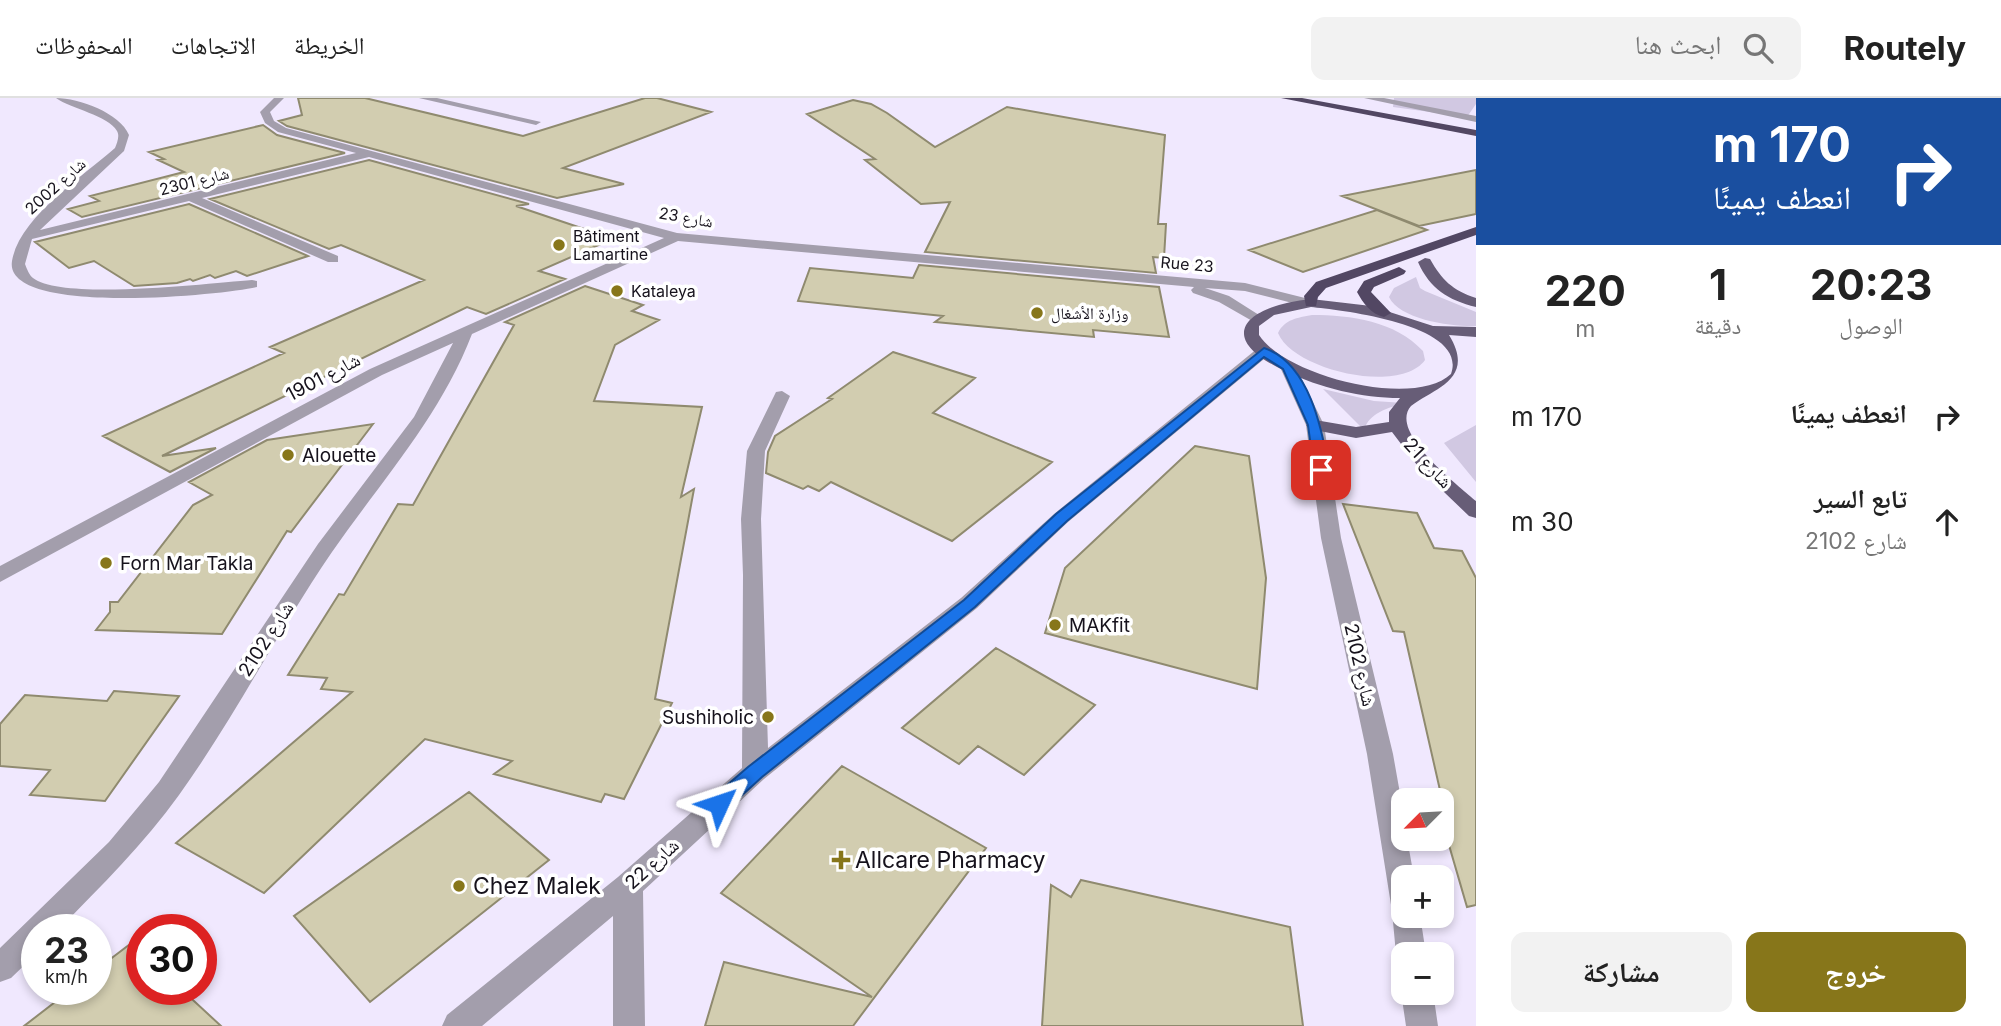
<!DOCTYPE html>
<html lang="ar">
<meta charset="utf-8">
<style>
body{margin:0;font-family:Inter,"Noto Naskh Arabic",sans-serif;background:#f2f2f2;color:#222;direction:rtl;height:100vh;display:flex;flex-direction:column;font-size:26px;white-space:nowrap}
*{box-sizing:border-box;margin:0}
p{font-size:23px;color:#767676}
.icon{flex:none;width:38px;height:38px;fill:none;stroke:currentColor;stroke-width:2;stroke-linecap:round;stroke-linejoin:round}
.map{position:relative;flex:1;overflow:hidden;direction:ltr}
.details{display:flex;flex-direction:column;background:#fff;width:525px}
.details>*{flex:none}
.top-card{background:#1a4fa0;color:#fff;overflow:hidden}
.needle{width:46px;rotate:246deg}
.tools{position:absolute;left:1391px;top:690px;display:grid;gap:14px}
.tools a{display:grid;place-items:center;width:63px;height:63px;border-radius:14px;background:#fff;box-shadow:0 4px 10px #0003;font-size:35px}
.speed{position:absolute;left:21px;top:816px;display:flex;gap:14px;font-size:35px;font-weight:700;text-align:center}
.speed>*{display:grid;place-content:center;width:91px;height:91px;border-radius:50%;background:#fff;box-shadow:0 4px 10px #0003;line-height:1}
.speed small{font-size:18px;font-weight:400}
.speed .limit{border:10px solid #d22;background:#fff;color:#111}
.pin{position:absolute;display:grid;place-items:center;width:60px;height:60px;color:#fff;margin:-30px;border-radius:14px;box-shadow:0 4px 10px #0006}
.me{position:absolute;width:77px;margin:-38px;rotate:48deg;stroke-linejoin:round;filter:drop-shadow(0 0 5px #0008)}
.turn{display:flex;align-items:center;gap:24px;height:147px;padding:0 35px;font-size:32px}
.turn .icon{width:91px;height:91px;stroke-width:2.5}
.turn b{display:block;font-size:49px;line-height:60px}
.eta{display:flex;justify-content:space-evenly;align-items:center;height:119px;text-align:center}
.eta b{font-size:42px;font-weight:700;line-height:49px}
.button{display:flex;gap:14px;margin-top:auto;padding:14px 35px}
.button a{flex:1;height:80px;border-radius:14px;background:#87761a;color:#fff;font-size:28px;font-weight:700;line-height:80px;text-align:center}
.button a+a{background:#f2f2f2;color:#222}
ul{padding:0;list-style:none}
li{display:flex;align-items:center;gap:21px;height:105px;padding:0 35px}
li div{flex:1}
li b{display:block;font-size:26px}
li em{font-style:normal}
header{display:flex;align-items:center;gap:42px;box-sizing:border-box;height:98px;padding:0 35px;background:#fff;border-bottom:2px solid #e0e0e0}
header strong{font-size:33px}
nav{display:flex;gap:38px;margin-inline-start:auto;font-size:24px}
.search{width:490px;height:63px;background:#f2f2f2;display:flex;align-items:center;gap:18px;box-sizing:border-box;padding:0 24px;border-radius:14px;color:#767676;font-size:26px}
main{display:flex;flex:1;min-height:0}
.map>svg:first-child{display:block}
.green{fill:#d1c8e2}
.building{fill:#d2cdb0;stroke:#8f8a6f;stroke-width:2}
.lines{fill:none;stroke-linecap:round;stroke-linejoin:round}
.minor{fill:#a39eac;fill-rule:evenodd}
.major{fill:#675d77;fill-rule:evenodd}
.highway{fill:#524763;fill-rule:evenodd}
.route{fill:#1a73e8;stroke:#114b97;stroke-width:2}
.poi-dot{fill:#87761a;stroke:#fff;stroke-width:2.5}
.labels{text-anchor:middle;dominant-baseline:central;stroke-width:7;stroke-linejoin:round;paint-order:stroke}
.far-street-label{font-size:16px;fill:#16121c;stroke:#fff}
.far-poi-label{font-size:16px;fill:#16121c;stroke:#fff;text-anchor:start}
.street-label{font-size:19px;fill:#16121c;stroke:#fff}
.poi-label{font-size:19px;fill:#16121c;stroke:#fff;text-anchor:start}
.near-poi-label{font-size:23px;fill:#16121c;stroke:#fff;text-anchor:start}
</style>
<header>
<strong>Routely</strong>
<div class="search"><svg class="icon" aria-label="search" viewBox="0 0 24 24"><circle cx="10" cy="10" r="6"/><path d="M15 15l6 6"/></svg>ابحث هنا</div>
<nav><a>الخريطة</a><a>الاتجاهات</a><a>المحفوظات</a></nav>
</header>
<main>
<section class="details">
<div class="top-card">
<div class="turn"><svg class="icon" aria-label="right" viewBox="0 0 24 24"><path d="M7 20v-9h11M14 6l5 5-5 5"/></svg><div><b>170 m</b>انعطف يمينًا</div></div>
</div>
<div class="eta">
<div><b>20:23</b><p>الوصول</p></div>
<div><b>1</b><p>دقيقة</p></div>
<div><b>220</b><p>m</p></div>
</div>
<ul>
<li><svg class="icon" aria-label="right" viewBox="0 0 24 24"><path d="M7 20v-9h11M14 6l5 5-5 5"/></svg><div><b>انعطف يمينًا</b></div><em>170 m</em></li>
<li><svg class="icon" aria-label="ahead" viewBox="0 0 24 24"><path d="M12 20V5M6 11l6-6 6 6"/></svg><div><b>تابع السير</b><p>شارع 2102</p></div><em>30 m</em></li>
</ul>
<div class="button"><a>خروج</a><a>مشاركة</a></div>
</section>
<div class="map">
<svg width="1476" height="928" viewBox="0 0 1476 928">
<rect width="100%" height="100%" fill="#f0e8fe"/>
<path class="green" d="M1394 0H1476V6L1467 19 1393 9Z
M1416 179 1420 190 1425 193 1476 214V228C1453 229 1400 222 1389 199L1394 190Z
M1312 217C1351 217 1395 223 1423 253L1425 262C1400 297 1293 272 1278 235 1285 221 1297 220 1312 217Z
M1323 291 1374 303 1404 305C1388 310 1369 315 1364 332Z
M1476 327V384L1444 345Z"/>
<path class="building" d="M298 0H365L523 38 645 0H657L711 14 563 70 624 86 557 100 287 28 279 23 302 17Z
M853 2 871 6 887 15 935 49 1007 9 1165 37 1158 126H1166L1164 160 1153 159 1156 175 925 154 950 104 921 106 865 62 875 61 807 16Z
M263 27 277 37 345 55 82 119 68 111 99 103 90 98 184 74 158 62 164 61 149 54Z
M369 62 529 106 516 108 599 136 593 139 608 143 539 173 565 181 486 216 467 209 162 358 216 350 170 374 103 338 284 255 270 249 424 182 341 147 329 151 210 101Z
M1476 72V116L1419 128 1342 98Z
M189 106 308 158 247 178 236 173 215 180 210 177 193 183 190 181 177 185 134 188 94 163 69 170 35 144Z
M1377 112 1427 132 1303 174 1249 152Z
M919 167 1159 189 1169 239 1093 232 1094 239 935 224 943 218 798 203 810 170 913 180Z
M585 188 643 207 632 213 659 222 615 247 594 303 702 309 681 399 694 391 655 601 672 605 624 701 605 696 601 704 494 676 512 663 425 641 264 795 176 745 352 594 321 591 327 580 288 577 339 496 344 497 398 406 413 407 514 227 505 224Z
M893 254 975 280 933 315 1052 364 952 443 831 384 819 393 808 388 803 391 766 375 768 354 775 338 832 301 828 300Z
M373 326 291 434 287 433 222 536 96 532 110 514V504H118L193 407 212 397 189 384 267 342Z
M1195 348 1249 358 1266 480 1257 591 1045 535 1065 470Z
M1343 406 1417 415 1434 450 1462 453 1476 480V807L1467 809 1442 723V702L1435 700 1442 701 1404 534 1393 533Z
M996 550 1095 607 1024 677 978 648 959 666 902 630Z
M114 593 179 598 105 703 30 697 50 672 0 668V626L25 597 107 603Z
M842 668 986 750 853 928H705L724 864 872 899 721 795Z
M469 694 549 762 370 904 294 818Z
M1081 782 1290 829 1303 928H1042L1051 787 1071 799Z
M142 837V891H181L221 928H24L72 891H96V872Z"/>
<g class="lines">
<path class="minor" d="M56 0C79 0 120 15 129 37L124 53 40 132 356 55 278 34 265 25 260 14 274 0H284L270 14 274 23 286 30 677 135 1245 185 1313 202 1315 205 1308 209 1245 193 1205 190 1229 198 1259 217 1261 220 1254 224 1219 204 1193 195 1191 192 1194 189 678 143 472 236C440 319 382 382 332 454 278 533 235 619 179 697 144 746 101 788 59 831H37V855L11 880 0 884V850L109 744 159 684 318 446 414 319 453 245 382 277 0 484V468L370 271 664 140 369 59 202 100 338 158V164H328L189 103 32 141 25 166C27 171 29 177 33 180 62 203 211 185 252 182L257 183V189C224 197 3 219 12 163 19 120 83 78 115 50 117 45 120 38 117 33 108 17 71 11 56 0Z
M419 0H437L541 24 536 27Z
M1364 0H1384L1476 18V24Z
M1264 248 1272 253 1270 256 1068 424 977 510 764 681 643 793 645 928H613V818L482 928H442L447 917 618 779 742 670 743 477 741 421 747 353 776 294 782 293 790 298 765 353 761 421 768 650 961 500 1054 416 1258 250Z
M1288 264 1296 269 1324 327 1341 440 1393 656 1404 718V740H1407L1414 779H1404V817H1420L1426 856H1404V867L1396 856 1392 813 1367 656 1321 440 1306 327 1280 269Z
M1404 889V894H1433L1438 928H1406L1401 894Z"/>
<path class="major" d="M1425 160 1430 161C1442 182 1452 192 1476 200V209C1448 202 1430 191 1418 164Z
M1311 201 1371 208 1433 228 1476 229V239L1449 237C1476 281 1435 290 1411 308 1388 334 1458 387 1476 403V420L1469 418 1420 371 1392 334 1356 340 1309 331 1306 327 1315 322 1356 329 1389 324V314L1400 300C1362 300 1320 290 1285 273 1209 237 1251 207 1311 201ZM1311 209C1340 212 1469 226 1451 276 1414 311 1285 278 1259 237V228L1274 217Z"/>
<path class="highway" d="M1281 0H1302L1476 32V38Z
M1476 129V137L1326 190 1318 199 1316 208H1306L1304 198 1316 184Z
M1399 169 1406 173 1404 176 1374 189 1371 194 1391 215 1384 219C1371 216 1363 205 1357 194L1364 183Z"/>
</g>
<path class="route" d="M1264 250C1309 265 1322 330 1329 372L1326 375 1321 376 1314 372 1308 327 1283 271 1264 259 1067 423 975 509 762 679 726 712 719 715 711 712 708 706 711 701 748 669 964 502 1056 416Z"/>
<g class="poi-dot">
<circle cx="559" cy="147" r="7"/>
<circle cx="617" cy="193" r="7"/>
<circle cx="1037" cy="215" r="7"/>
<circle cx="288" cy="357" r="7"/>
<circle cx="106" cy="465" r="7"/>
<circle cx="1055" cy="527" r="7"/>
<circle cx="768" cy="619" r="7"/>
<path d="M837.5 751.5h7v7h7v7h-7v7h-7v-7h-7v-7h7z"/>
<circle cx="459" cy="788" r="7"/>
</g>
<g class="labels">
<g class="far-street-label">
<text transform="translate(194 83) rotate(-14)">شارع 2301</text>
<text transform="translate(55 88) rotate(-42)">شارع 2002</text>
<text transform="translate(686 119) rotate(10)">شارع 23</text>
<text transform="translate(1187 166) rotate(5)">Rue 23</text>
</g>
<g class="far-poi-label">
<text x="573" y="138">Bâtiment<tspan x="573" dy="18">Lamartine</tspan></text>
<text x="631" y="193">Kataleya</text>
<text x="1051" y="215">وزارة الأشغال</text>
</g>
<g class="street-label">
<text transform="translate(323 279) rotate(-28)">شارع 1901</text>
<text transform="translate(1428 365) rotate(47)">شارع 21</text>
<text transform="translate(266 541) rotate(-57)">شارع 2102</text>
<text transform="translate(1360 567) rotate(77)">شارع 2102</text>
<text transform="translate(652 766) rotate(-42)">شارع 22</text>
</g>
<g class="poi-label">
<text x="302" y="357">Alouette</text>
<text x="120" y="465">Forn Mar Takla</text>
<text x="1069" y="527">MAKfit</text>
<text x="754" y="619" text-anchor="end">Sushiholic</text>
</g>
<g class="near-poi-label">
<text x="855" y="762">Allcare Pharmacy</text>
<text x="473" y="788">Chez Malek</text>
</g>
</g>
</svg>
<div class="tools">
<a><svg class="needle" viewBox="-14 -14 28 28"><path d="M0-13l5 13h-10z" fill="#e53935"/><path d="M0 13l5-13h-10z" fill="#767676"/></svg></a>
<a>+</a>
<a>−</a>
</div>
<div class="speed"><div>23<small>km/h</small></div><div class="limit">30</div></div>
<div class="pin" style="left:1321px;top:372px;background:#d93025"><svg class="icon" aria-label="arrive" viewBox="0 0 24 24"><path d="M6 21V4h12l-3 4 3 4H6"/></svg></div>
<svg class="me" style="left:719px;top:706px" viewBox="-20 -20 40 40"><path d="M0-17L14 15 0 8-14 15z" fill="#1a73e8" stroke="#fff" stroke-width="4"/></svg>
</div>
</main>
